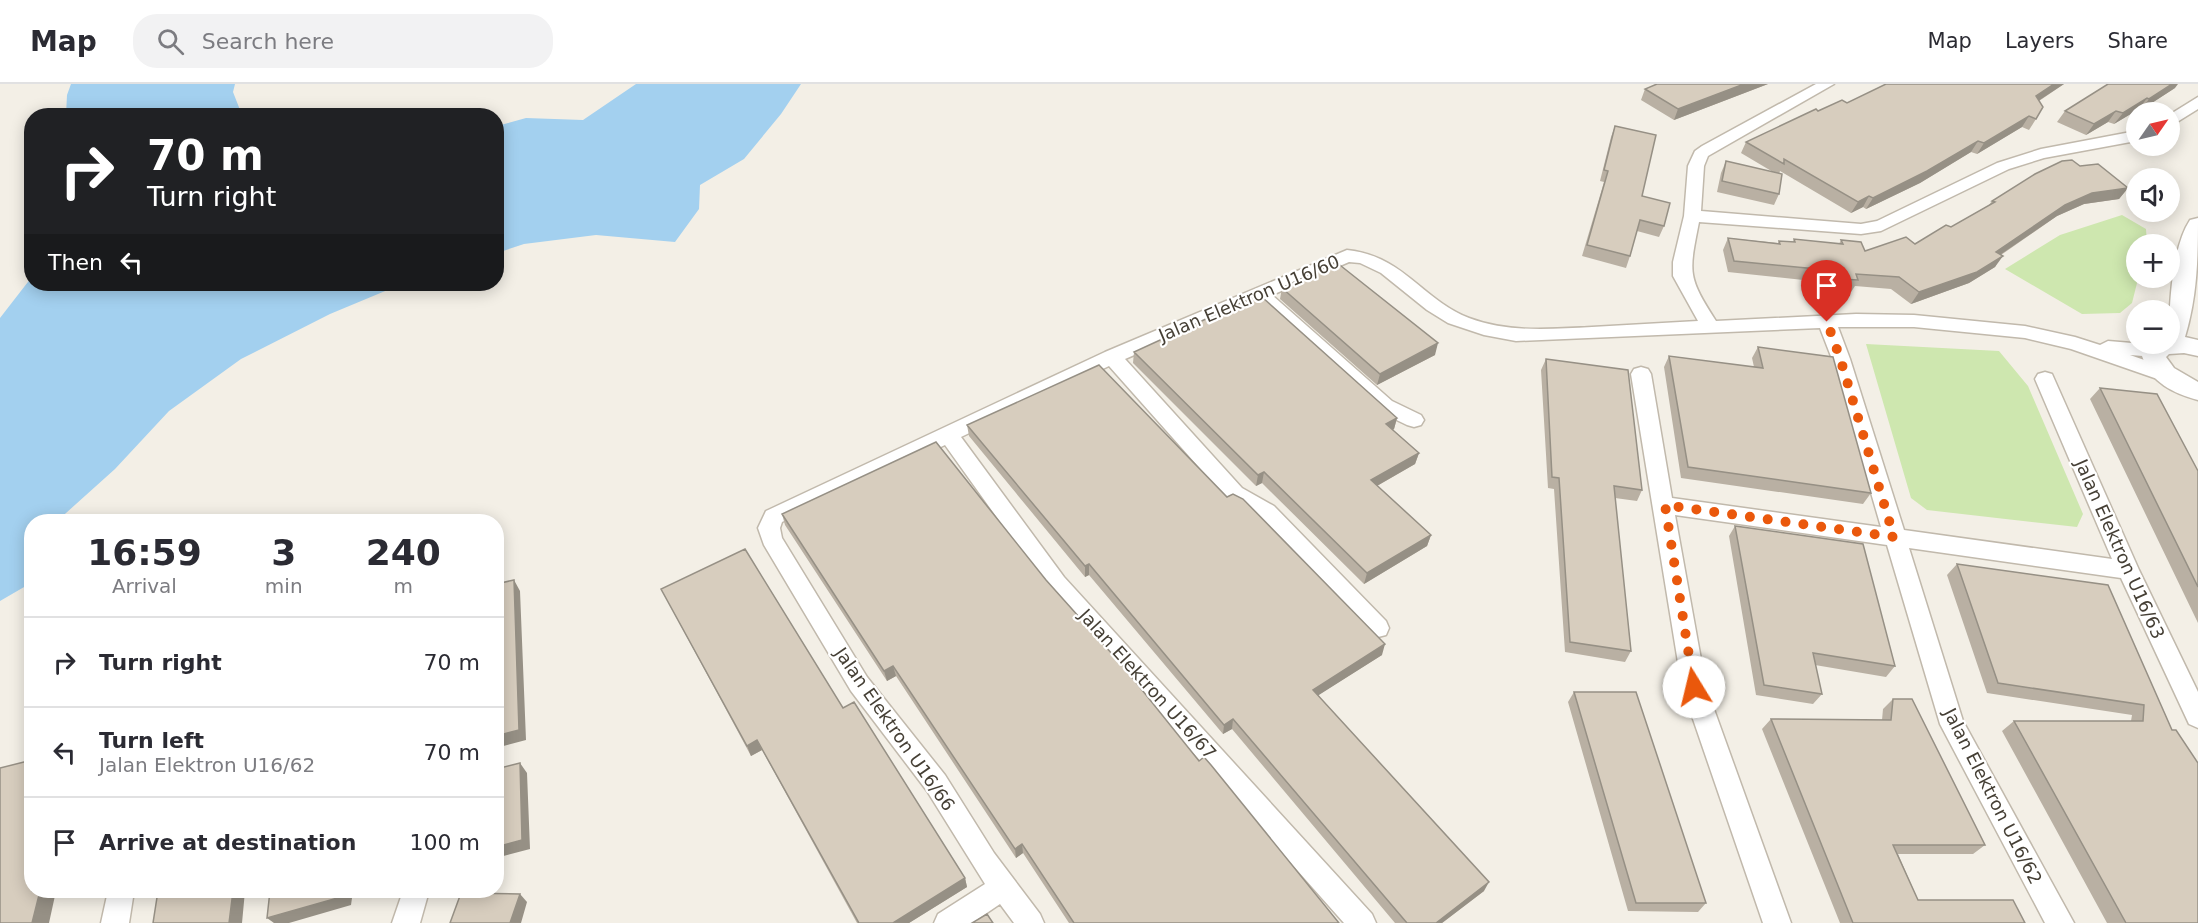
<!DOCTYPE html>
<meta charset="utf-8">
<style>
body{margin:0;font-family:"DejaVu Sans",sans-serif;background:#f2f2f3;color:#2b2b33;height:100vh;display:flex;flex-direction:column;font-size:22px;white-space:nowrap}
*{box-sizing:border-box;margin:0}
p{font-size:20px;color:#7c7c81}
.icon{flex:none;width:33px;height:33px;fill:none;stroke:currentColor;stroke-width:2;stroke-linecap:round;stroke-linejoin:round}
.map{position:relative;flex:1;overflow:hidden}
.side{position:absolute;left:24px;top:430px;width:480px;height:384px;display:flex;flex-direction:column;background:#fff;border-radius:24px;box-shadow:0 3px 15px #0003}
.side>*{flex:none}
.top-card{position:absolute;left:24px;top:24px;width:480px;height:183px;border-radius:24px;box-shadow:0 3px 15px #0003;background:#202124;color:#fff;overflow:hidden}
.needle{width:39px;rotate:56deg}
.buttons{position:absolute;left:2126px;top:18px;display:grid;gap:12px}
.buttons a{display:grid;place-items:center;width:54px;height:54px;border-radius:50%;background:#fff;box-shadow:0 3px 15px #0003;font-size:30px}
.pin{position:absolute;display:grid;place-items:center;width:51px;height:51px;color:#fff;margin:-62px -26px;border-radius:50% 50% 50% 0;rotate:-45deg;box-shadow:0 0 6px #0007}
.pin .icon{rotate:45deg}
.me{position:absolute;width:66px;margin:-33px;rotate:351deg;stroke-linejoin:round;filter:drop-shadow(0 0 4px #0008)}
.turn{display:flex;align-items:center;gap:21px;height:126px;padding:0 24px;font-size:27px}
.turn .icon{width:78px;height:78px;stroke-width:2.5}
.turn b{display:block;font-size:42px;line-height:51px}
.then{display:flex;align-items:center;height:57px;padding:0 24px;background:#0003;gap:12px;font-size:22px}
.eta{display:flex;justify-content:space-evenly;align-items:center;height:102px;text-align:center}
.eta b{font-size:36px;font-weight:700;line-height:42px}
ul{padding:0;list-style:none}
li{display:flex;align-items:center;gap:18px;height:90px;padding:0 24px;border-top:2px solid #e1e1e2}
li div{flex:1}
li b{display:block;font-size:22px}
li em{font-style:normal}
header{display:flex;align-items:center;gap:36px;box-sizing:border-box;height:84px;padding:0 30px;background:#fff;border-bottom:2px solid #e1e1e2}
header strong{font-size:28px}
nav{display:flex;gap:33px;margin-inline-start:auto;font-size:21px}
.search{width:420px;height:54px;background:#f2f2f3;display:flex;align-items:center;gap:15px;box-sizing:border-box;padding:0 21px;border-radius:24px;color:#7c7c81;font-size:22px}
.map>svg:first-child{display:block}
.green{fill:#cee7af}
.water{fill:#a3d0ef}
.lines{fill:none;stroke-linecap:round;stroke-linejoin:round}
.minor-casing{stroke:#c1b9ac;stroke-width:3}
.tertiary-casing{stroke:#c1b9ac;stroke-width:3}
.minor{fill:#fff;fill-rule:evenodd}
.tertiary{fill:#fff;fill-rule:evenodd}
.wall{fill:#b9b0a3}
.shaded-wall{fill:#969085}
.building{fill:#d7cdbe;stroke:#969085;stroke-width:1.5}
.route{stroke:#ea580c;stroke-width:10;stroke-dasharray:0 18}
.labels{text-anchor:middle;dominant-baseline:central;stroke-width:4.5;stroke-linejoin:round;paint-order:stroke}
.street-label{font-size:18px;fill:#453f35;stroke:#fff}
</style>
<header>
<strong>Map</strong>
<div class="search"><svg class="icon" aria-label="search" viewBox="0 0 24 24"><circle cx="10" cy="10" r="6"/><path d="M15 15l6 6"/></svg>Search here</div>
<nav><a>Map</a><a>Layers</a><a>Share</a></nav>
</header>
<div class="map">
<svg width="2198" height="839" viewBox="0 0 2198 839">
<rect width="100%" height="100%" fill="#f3efe6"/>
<path class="green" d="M2122 131 2146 145 2147 160H2136L2137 199 2132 219 2120 229 2082 230 2005 185 2060 151Z
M1866 260 1999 267 2028 302 2083 430 2077 443 1927 426 1911 414Z"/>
<path class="water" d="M71 0H235L233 8 242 31H66L67 11Z
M636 0H801L781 30 744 75 700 101 699 125 675 158 596 151 524 160 497 169V42L526 34 583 36Z
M31 194 32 200H402L330 230 241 275 169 327 115 385 56 438H32L31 499 0 517V234Z"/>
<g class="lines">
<g class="minor-casing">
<path id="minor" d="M1816 0H1834L1708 72 1704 82 1701 127 1861 140 1877 137 1997 79 2041 65 2136 47V57L2044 74 2009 85 1881 147 1861 150 1699 138C1689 189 1687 192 1716 237L1856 230 1914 231 2025 242 2075 253 2100 261 2108 257 2156 261 2163 262 2165 267 2163 272 2156 273 2130 271 2173 286 2176 291 2173 296 2166 298 2071 265 2025 254 1914 243H1838L1850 275 1904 446 2112 475 2035 295 2038 290 2045 288 2052 290 2139 486 2198 608V644L2189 640 2121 494 1909 464 1963 637 2074 839H2045L1940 640 1887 461 1675 431 1706 603 1791 839H1763L1682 603 1631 290 1634 285 1641 283 1648 285 1651 290 1672 414 1881 443 1832 275 1820 244 1516 257 1484 251 1448 239 1427 226 1381 189 1360 179 1349 178 1272 211 1392 317 1421 331 1424 336 1421 341 1414 343 1407 341 1378 327 1257 218 1125 275 1242 404 1274 422 1386 537 1389 544 1386 551 1378 553 1370 551 1260 434 1228 416 1109 282 961 353 1064 493 1372 830 1376 839H1344L1048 505 945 361 782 438 780 444 782 454 867 593 945 691 994 769 1040 830 1044 839H1014L1000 820 972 839H934L938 830 985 800 927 707 851 607 764 461 758 444 766 427 1105 268 1347 166C1404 172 1421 215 1469 234 1509 249 1551 245 1592 243 1627 241 1662 239 1698 237L1673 192V178L1684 132 1688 82 1695 67 1702 62Z
M2198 13V25L2169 43V31Z
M108 807H134L129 839H101Z
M403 807H429L420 839H392Z"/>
</g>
<g class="tertiary-casing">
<path id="tertiary" d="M2198 134C2198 176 2197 213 2185 253L2198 256V272L2184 269 2169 270 2166 273 2174 284 2198 298V316C2173 309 2151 299 2142 272L2151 260H2169C2169 226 2171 165 2190 136Z"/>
</g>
<use href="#minor" class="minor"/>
<use href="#tertiary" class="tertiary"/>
</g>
<path class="wall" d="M1768 0 1674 36 1641 16 1645 5Z
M2064 0 2039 17 2036 35 2029 46 2022 43 1977 70 1971 68 1920 99 1866 125 1863 123 1851 129 1780 87 1779 90V110L1774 121 1717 108 1721 89 1726 77 1773 88 1741 69 1746 58 1818 27 1847 19Z
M2175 4 2141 26 2139 25 2114 40 2108 38 2086 51 2057 38 2065 27Z
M1615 42 1642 112 1664 142 1659 153 1637 147 1630 172 1626 184 1582 172 1604 98 1600 97 1611 53Z
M2080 82 2128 104 2119 115 2084 120 2057 132 2001 171 1995 183 1969 199 1911 220 1891 205 1855 202 1851 208 1834 206 1831 199 1728 188 1723 166 1728 154 1778 159 1779 157 1793 158 1794 155 1839 160 1841 156 1865 167 1915 160 1951 143 1989 121 1992 117Z
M1282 204 1435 271 1377 301 1280 215Z
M1758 263 1871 409 1863 420 1681 394 1664 283 1669 272 1754 283 1752 274Z
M1134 268 1397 334 1394 345 1393 346 1419 369 1415 380 1377 402 1431 451 1427 462 1364 500 1262 399 1256 402 1133 279Z
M1546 275 1642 406 1637 417 1615 414 1631 567 1625 578 1565 568 1554 405 1548 404 1541 286Z
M2100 304 2198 387V539L2090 315Z
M967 341 1382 571 1318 611 1484 807 1442 839H1395L1232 645 1223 650 1089 491 1085 493 969 352Z
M782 430 1046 496 1199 677 1339 839H1069L1023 769 1016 774 896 592 887 597 785 441Z
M1735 442 1895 582 1886 593 1815 581 1822 610 1813 620 1756 611 1729 452Z
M1957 480 2108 501 2172 646 2198 839H2107L2002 647 2014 637H2131L2132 631 1987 609 1947 491Z
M661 505 843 624 965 794 967 803 909 839H857L762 666 751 672Z
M1574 608 1706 819 1698 828 1628 827 1568 618Z
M1893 615 1985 761 1973 770H1898L1918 816 2025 839H1840L1762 645 1771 635 1882 636 1883 625Z"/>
<path class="shaded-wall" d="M1744 0H1768L1674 36 1678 25Z
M2054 0H2064L2029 23 2036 12Z
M2172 0H2178L2175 4 2141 26 2149 15Z
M2147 14 2139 25 2114 40 2123 29Z
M2116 27 2108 38 2086 51 2094 40Z
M2029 32 2022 43 1977 70 1984 59Z
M1978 57 1971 68 1920 99 1866 125 1873 114Z
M2128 104 2119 115 2084 120 2057 132 1988 179 1996 168 2065 121 2092 109Z
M1869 112 1863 123 1851 129 1858 118Z
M2003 172 1995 183 1969 199 1911 220 1919 208Z
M1438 259 1435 271 1377 301 1380 290Z
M1397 334 1394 345 1383 351 1386 340Z
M1419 369 1415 380 1368 407 1371 396Z
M1264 388 1262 399 1256 402 1258 391Z
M1431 451 1427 462 1364 500 1367 489Z
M1089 480V491L1085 493V482Z
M514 496 520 507 526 656 496 664V652Z
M1385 560 1382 571 1311 616 1313 606Z
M893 582 896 592 887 597 884 587Z
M1233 635 1232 645 1223 650 1224 641Z
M757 656 762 666 751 672 747 662Z
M520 679 527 689 530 765 496 774V763Z
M1022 760 1023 769 1016 774 1015 765Z
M965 794 967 803 909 839H893Z
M1489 798 1484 807 1442 839H1436Z
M40 807H56L49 839H32Z
M233 807H245L242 839H229Z
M341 807H353L351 821 289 839H274L267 834Z
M520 810 527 818 521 839H510Z"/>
<path class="building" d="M1657 0H1744L1678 25 1645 5Z
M1886 0H2054L2036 12 2043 23 2036 35 2029 32 1984 59 1978 57 1927 87 1873 114 1869 112 1858 118 1784 75V80L1746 58 1816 25 1818 27 1842 16 1847 19Z
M2108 0H2172L2149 15 2147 14 2123 29 2116 27 2094 40 2065 27Z
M1615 42 1656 51 1642 112 1670 119 1664 142 1640 136 1630 172 1587 161 1608 87 1604 86Z
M2072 76 2080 82 2098 80 2128 104 2092 109 2065 121 1996 168 2003 172 1977 188 1919 208 1899 193 1856 190 1858 196 1841 195 1838 187 1734 177 1728 154 1780 160 1779 157 1795 158 1794 155 1843 160 1841 156 1861 158 1865 167 1906 153 1915 160 1946 141 1951 143 1995 118 1992 117 2035 90 2062 77Z
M1726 77 1782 90 1779 110 1722 97Z
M1336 178 1438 259 1380 290 1282 204Z
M1256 212 1259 215 1262 213 1397 334 1386 340 1419 369 1371 396 1431 451 1367 489 1264 388 1258 391 1134 268Z
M1758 263 1833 273 1871 409 1688 383 1669 272 1763 284Z
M1546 275 1628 286 1642 406 1614 402 1631 567 1570 558 1559 394 1552 393Z
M1099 281 1227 413 1233 410 1243 415 1385 560 1313 606 1489 798 1436 839H1407L1233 635 1224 641 1089 480 1085 482 967 341Z
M2100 304 2157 310 2198 387V503Z
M936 358 1046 496 1122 581 1199 677 1204 673 1211 681 1339 839H1074L1022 760 1015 765 893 582 884 587 782 430Z
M1735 442 1863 460 1895 582 1813 569 1822 610 1764 601Z
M745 465 843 624 854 618 965 794 893 839H859L757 656 747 662 661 505Z
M1957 480 2108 501 2172 646H2176L2198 679V839H2126L2014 637H2143L2144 621 1998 599Z
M514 496 519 646 496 652V500Z
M1574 608H1636L1706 819H1636Z
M1893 615H1912L1985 761H1893L1918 816H2013L2025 839H1853L1771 635 1891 636Z
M32 676V807H40L32 839H0V684Z
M520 679 522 756 496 763V685Z
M158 807H233L229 839H153Z
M270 807H341V813L267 834Z
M461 809 520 810 510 839H450Z
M987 830 993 839H972Z"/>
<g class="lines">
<path class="route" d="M1694 603 1665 421 1894 453 1840 274 1827 238"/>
</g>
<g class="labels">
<g class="street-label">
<text transform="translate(1249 214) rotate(-23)">Jalan Elektron U16/60</text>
<text transform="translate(2120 465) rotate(66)">Jalan Elektron U16/63</text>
<text transform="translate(1148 600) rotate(48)">Jalan Elektron U16/67</text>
<text transform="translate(895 645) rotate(55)">Jalan Elektron U16/66</text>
<text transform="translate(1993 712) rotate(63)">Jalan Elektron U16/62</text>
</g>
</g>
</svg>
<div class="buttons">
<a><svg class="needle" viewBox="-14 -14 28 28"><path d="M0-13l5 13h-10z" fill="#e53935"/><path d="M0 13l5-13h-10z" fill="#7c7c81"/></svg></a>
<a><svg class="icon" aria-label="sound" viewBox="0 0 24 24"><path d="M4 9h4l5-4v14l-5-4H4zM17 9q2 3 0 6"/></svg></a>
<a>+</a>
<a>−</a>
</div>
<div class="pin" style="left:1827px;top:238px;background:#d93025"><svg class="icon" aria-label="arrive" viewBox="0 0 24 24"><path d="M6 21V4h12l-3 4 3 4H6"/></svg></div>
<svg class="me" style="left:1694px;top:603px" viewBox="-20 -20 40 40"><circle r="19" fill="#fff"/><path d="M0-13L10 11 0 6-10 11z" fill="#ea580c"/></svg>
<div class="top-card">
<div class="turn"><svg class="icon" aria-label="right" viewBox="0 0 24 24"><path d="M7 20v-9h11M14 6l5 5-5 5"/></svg><div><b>70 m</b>Turn right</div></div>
<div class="then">Then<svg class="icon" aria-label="left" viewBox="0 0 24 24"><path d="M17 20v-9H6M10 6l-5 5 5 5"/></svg></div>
</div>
<section class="side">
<div class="eta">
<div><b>16:59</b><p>Arrival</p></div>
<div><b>3</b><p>min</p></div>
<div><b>240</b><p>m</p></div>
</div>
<ul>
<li><svg class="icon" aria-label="right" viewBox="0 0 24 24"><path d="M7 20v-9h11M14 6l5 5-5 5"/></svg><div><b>Turn right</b></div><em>70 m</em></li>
<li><svg class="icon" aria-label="left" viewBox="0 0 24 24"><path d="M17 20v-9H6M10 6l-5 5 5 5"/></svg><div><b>Turn left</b><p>Jalan Elektron U16/62</p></div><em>70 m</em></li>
<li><svg class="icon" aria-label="arrive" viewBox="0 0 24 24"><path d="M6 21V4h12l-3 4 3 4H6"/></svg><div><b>Arrive at destination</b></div><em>100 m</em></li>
</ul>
</section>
</div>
